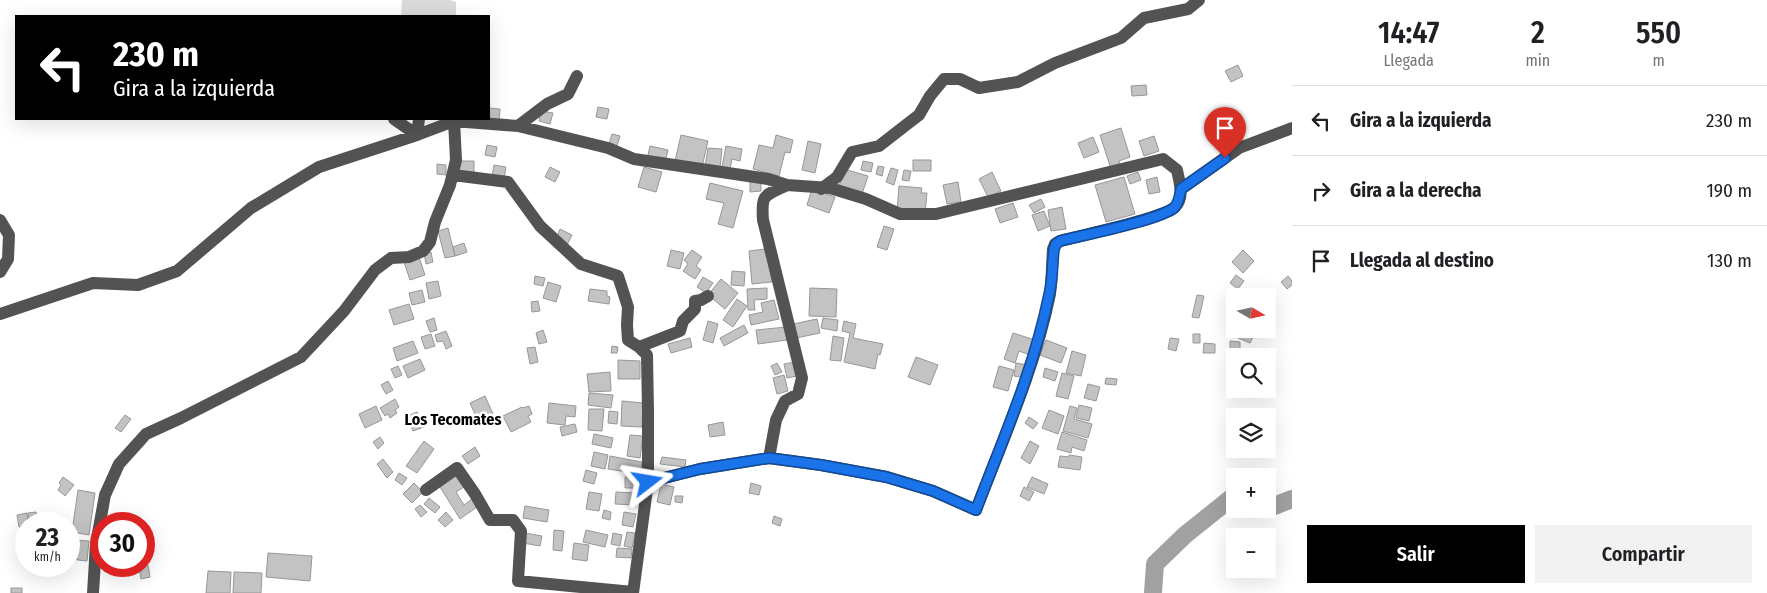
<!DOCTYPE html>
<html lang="es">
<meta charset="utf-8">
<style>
body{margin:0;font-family:"Fira Sans Condensed",sans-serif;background:#f2f2f2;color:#202124;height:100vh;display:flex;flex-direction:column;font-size:19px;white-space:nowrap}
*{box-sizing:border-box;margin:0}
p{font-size:16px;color:#757577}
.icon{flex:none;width:28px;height:28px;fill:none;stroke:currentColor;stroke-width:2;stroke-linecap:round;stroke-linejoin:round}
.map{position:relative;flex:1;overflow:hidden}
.sheet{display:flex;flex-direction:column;background:#fff;width:475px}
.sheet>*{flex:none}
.top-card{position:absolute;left:15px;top:15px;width:475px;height:105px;border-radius:0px;box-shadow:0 5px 20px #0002;background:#000;color:#fff;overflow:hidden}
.needle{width:32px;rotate:99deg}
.fabs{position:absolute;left:1226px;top:288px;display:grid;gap:10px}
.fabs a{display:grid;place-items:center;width:50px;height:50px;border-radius:0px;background:#fff;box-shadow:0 5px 20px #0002;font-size:25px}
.speed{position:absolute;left:15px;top:512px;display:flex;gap:10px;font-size:25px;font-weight:700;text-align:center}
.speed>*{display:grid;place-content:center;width:65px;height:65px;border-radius:50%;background:#fff;box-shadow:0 5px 20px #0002;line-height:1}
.speed small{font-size:12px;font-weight:400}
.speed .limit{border:8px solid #d22;background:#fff;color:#111}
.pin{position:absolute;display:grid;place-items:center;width:42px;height:42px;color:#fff;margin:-51px -21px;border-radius:50% 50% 50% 0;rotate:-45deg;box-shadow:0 0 5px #0007}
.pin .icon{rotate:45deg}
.me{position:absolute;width:55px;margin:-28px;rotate:76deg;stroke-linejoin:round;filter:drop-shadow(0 0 4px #0008)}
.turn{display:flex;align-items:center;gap:18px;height:105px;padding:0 15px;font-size:22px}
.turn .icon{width:65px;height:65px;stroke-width:2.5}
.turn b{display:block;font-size:35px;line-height:42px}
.eta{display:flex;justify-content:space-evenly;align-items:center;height:85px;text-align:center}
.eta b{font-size:30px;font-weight:600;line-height:35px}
.button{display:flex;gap:10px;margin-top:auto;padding:10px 15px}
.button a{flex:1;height:58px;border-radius:0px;background:#000;color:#fff;font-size:20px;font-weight:600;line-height:58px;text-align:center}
.button a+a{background:#f2f2f2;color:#202124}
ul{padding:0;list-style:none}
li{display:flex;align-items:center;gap:15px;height:70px;padding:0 15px;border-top:1px solid #e0e0e0}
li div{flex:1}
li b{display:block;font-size:19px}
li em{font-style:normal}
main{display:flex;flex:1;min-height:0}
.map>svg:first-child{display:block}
.green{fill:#dadada}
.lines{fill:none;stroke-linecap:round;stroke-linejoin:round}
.river{stroke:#a1a1a1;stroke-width:18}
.building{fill:#c3c3c3;stroke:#979797}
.minor{stroke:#535353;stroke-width:12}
.route-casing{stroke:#114b97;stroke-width:12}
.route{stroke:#1a73e8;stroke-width:9}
.labels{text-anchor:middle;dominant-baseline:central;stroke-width:5;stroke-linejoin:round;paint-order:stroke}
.quarter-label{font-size:16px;font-weight:bold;fill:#000;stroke:#fff}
</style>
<main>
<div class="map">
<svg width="1292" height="593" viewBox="0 0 1292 593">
<rect width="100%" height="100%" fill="#fff"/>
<path class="green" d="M402 0H450L456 2V16H401Z"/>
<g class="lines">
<path class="river" d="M1268 506H1274L1292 499
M1153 593 1155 564 1185 535 1235 495"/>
</g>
<path class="building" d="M1238 65 1243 76 1231 82 1225 71Z
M1146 85 1147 95 1132 96 1131 86Z
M598 107 609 109 607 119 596 117Z
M489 108 500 109 499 121 489 119Z
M541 111 553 113 550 124 539 121Z
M1121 128 1130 157 1119 161 1120 165 1111 169 1100 135Z
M612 134 620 136 617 146 609 144Z
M681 135 708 141 702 167 675 161Z
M776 135 793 140 790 153 785 152 779 176 753 169 759 145 773 148Z
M1154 136 1159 151 1144 156 1139 141Z
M1093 137 1099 152 1084 158 1078 143Z
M808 141 821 144 815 173 802 170Z
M487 145 497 147 495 157 485 155Z
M650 146 668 150 665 162 647 159Z
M726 146 742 149 740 161 732 159 730 169 722 167Z
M708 148 722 149 720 168 705 167Z
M913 160H931V171H913Z
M459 161H474V173H459Z
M863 161 873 163 871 172 861 170Z
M437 164 446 165V175L437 174Z
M494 165 506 167 504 179 492 177Z
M878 166 884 167 882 176 876 174Z
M550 167 560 172 555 182 545 177Z
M644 167 662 172 656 192 638 187Z
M891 168 898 170 894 185 886 182Z
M844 169 868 176 862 194 839 187Z
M904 170 911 171 909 181 902 180Z
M992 172 1001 191 988 197 979 179Z
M1138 172 1141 180 1130 184 1127 176Z
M1124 177 1135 214 1106 222 1095 185Z
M1157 177 1160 192 1149 194 1146 180Z
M750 182H761V191L750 192Z
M958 182 961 202 947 204 943 185Z
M710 183 743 191 733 228 718 224 724 203 706 199Z
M899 186 922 188 921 193H927L925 213 897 211Z
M812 189 835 197 829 213 807 205Z
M1041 199 1045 207 1034 213 1029 205Z
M1013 203 1018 217 1000 223 995 209Z
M1062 207 1066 229 1051 231 1048 210Z
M1044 211 1050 226 1038 231 1032 215Z
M884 226 894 229 887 250 877 247Z
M448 228 455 256 445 258 438 231Z
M560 229 572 235 567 245 556 239Z
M464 243 467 252 455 256 453 247Z
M765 249 770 269 772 282 752 284 749 251Z
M671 250 684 253 680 269 667 266Z
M692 250 702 257 696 266 701 270 695 279 683 271 688 264 684 260Z
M1243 250 1254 261 1243 273 1232 262Z
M431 252 433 262 426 264 424 253Z
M419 257 425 275 410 280 404 262Z
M732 271 745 272 744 286 731 285Z
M1236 275 1244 281 1238 289 1230 283Z
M535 276 545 278 543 286 534 284Z
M1288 276 1292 281V285L1287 289 1281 282Z
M703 277 713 283 706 293 697 287Z
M721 279 738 293 725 309 708 295Z
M438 281 441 296 429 299 426 283Z
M548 282 561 286 556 302 543 298Z
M767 288V299L754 300 755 310H748L747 289Z
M810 288 837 289 836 317 809 316Z
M590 289 607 291V296L610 297 609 304 588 301Z
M422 290 425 302 412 305 409 293Z
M1197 295 1204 296 1199 318 1192 317Z
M737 299 747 306 733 327 723 320Z
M774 300 779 319 751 325 749 315 763 312 761 303Z
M538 301 540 311 532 312 531 302Z
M409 304 414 319 394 325 389 310Z
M1230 316 1235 317V326L1229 325Z
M434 318 437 330 430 332 426 321Z
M823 318 838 320 837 331 821 328Z
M817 319 820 333 796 338 793 324Z
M708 321 718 324 713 343 703 340Z
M844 321 856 324 853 338 883 344 880 355 878 354 875 369 844 362 850 333 842 331Z
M744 325 748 333 724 346 720 338Z
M786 327 787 340 758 344 756 330Z
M1242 329H1257L1250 343 1238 338Z
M543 330 547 342 539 344 536 333Z
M446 331 452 346 446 349 443 341 437 342 435 335Z
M1013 333 1035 340 1030 355 1019 351 1015 363 1004 359Z
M431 334 435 346 425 349 421 337Z
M1193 334H1200V343H1193Z
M833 336 844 338 841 361 830 360Z
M690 338 692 347 671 353 668 344Z
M1170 338 1179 339 1176 351 1168 349Z
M1046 340 1067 348 1061 363 1040 355Z
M413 341 418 353 397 361 393 348Z
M1230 341 1240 342V356H1235V366H1230Z
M1204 343 1215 344V353H1203Z
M612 346 618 347 617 353H611Z
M535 347 538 362 530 364 527 348Z
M1072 351 1086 355 1081 376 1066 373Z
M916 357 938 365 930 385 908 377Z
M420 359 425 370 408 378 403 366Z
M618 360 640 361V379H618Z
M795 362 797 376 787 378 784 364Z
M777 363 782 372 775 375 771 366Z
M1016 363 1027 365 1025 378 1014 376Z
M398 366 402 375 395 378 391 369Z
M999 366 1014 370 1008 391 993 387Z
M1045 368 1058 372 1055 381 1043 377Z
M610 372 611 391 589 392 587 374Z
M1062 373 1074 376 1068 399 1056 396Z
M784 375 788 391 777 394 773 378Z
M1106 378 1117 379 1116 385 1105 384Z
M388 381 393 390 386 394 381 385Z
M1088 384 1100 387 1096 401 1084 398Z
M589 393 613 395 611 408 588 405Z
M485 396 493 414 478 421 470 403Z
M395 399 399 407 395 410 397 413 390 418 388 414 385 416 380 408Z
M622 401 643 403 642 427 621 426Z
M549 403 576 406 575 417 566 416 565 425 547 423Z
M1079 405 1092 408 1089 421 1076 418Z
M376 406 382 420 365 428 359 414Z
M529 406 532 414 528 416 531 422 511 432 503 416 522 407 523 408Z
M1070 406 1077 408 1074 419 1092 424 1088 438 1063 431Z
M589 409H604L602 431 588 430Z
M1049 410 1064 416 1058 434 1042 428Z
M609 411 618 412 617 424 608 423Z
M417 412 424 427 413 431 407 416Z
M125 415 131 419 121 432 115 428Z
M1029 417 1038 423 1033 429 1025 423Z
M723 422 725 435 710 437 708 425Z
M575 424 577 432 562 436 560 427Z
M1062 432 1087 440 1084 451 1072 447 1071 453 1057 449Z
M594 434 613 438 611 448 592 444Z
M630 435 643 436 640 458 627 456Z
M380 437 384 443 378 449 373 442Z
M424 441 434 449 417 473 406 466Z
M1030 441 1039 446 1030 464 1021 458Z
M475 447 480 456 468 464 462 456Z
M594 452 608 455 605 469 591 466Z
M1069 455 1082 457 1080 470 1058 467 1060 456 1069 457Z
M610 456 642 462 640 474 608 469Z
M662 457 686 460 685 467 660 464Z
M383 459 393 472 387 478 377 464Z
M586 470 597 473 594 484 583 481Z
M399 473 407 478 402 485 395 480Z
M457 475 464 487 456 492 464 505 472 499 477 507 460 519 440 487Z
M63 477 74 485 65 496 58 490 61 485 59 483Z
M625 477H640V488H625Z
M1032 477 1048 484 1044 494 1027 487Z
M414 483 423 492 412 503 403 494Z
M751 483 761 486 759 495 749 493Z
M661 484 674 487 670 505 657 502Z
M1024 487 1034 492 1029 501 1020 496Z
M78 490 95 493 89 535 72 532Z
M589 492 602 494 599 511 586 509Z
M616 492 635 493 634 505 615 504Z
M675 496H683L682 503 675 502Z
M429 498 440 507 435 513 424 504Z
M420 505 427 512 421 517 415 509Z
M525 506 549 510 547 522 523 518Z
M604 510 611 512 610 520 602 518Z
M36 512 37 520 29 521 28 513Z
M446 512 453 520 445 527 438 520Z
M624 512 636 514 633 527 622 525Z
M27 513 28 524H26V526L19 527 17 515Z
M774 516 782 519 780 526 772 523Z
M554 530 564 531 562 551 553 550Z
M586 530 608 535 605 547 583 542Z
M627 532 635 533 632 548 624 546Z
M525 533 542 536 540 546 523 543Z
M613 533 622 535 620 546 611 544Z
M72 540 89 541 87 561 70 559Z
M574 543 589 545 587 561 572 559Z
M617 548 632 549 631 558 616 557Z
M268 553 312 556 310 581 266 577Z
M148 565 150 577 141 579 139 567Z
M208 571 231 572 230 593H206Z
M234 572 262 573 261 593H233Z
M11 588H22V593H11Z"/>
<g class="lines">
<path class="minor" d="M394 119 417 135
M518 126 547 104 568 94 577 76
M417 135 419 119
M453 175 508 182 540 226 581 264 618 276 628 307 627 325 628 340 639 347 647 355 648 411V482L633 593
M821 189 837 177 852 152 879 146 906 125 919 115 930 96 944 79H960L979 88 1018 82 1055 63 1121 38 1144 18 1188 9 1199 0
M1181 189 1239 148 1292 128
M0 220 9 235 8 259 0 272
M0 314 93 283 138 285 177 271 251 208 319 167 417 135 454 121 518 126 608 148 634 159 768 179 787 185 830 188 866 199 900 214H936L1163 159 1177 170C1179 181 1185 197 1175 207 1162 219 1082 235 1060 241L1055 244 1053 249C1052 264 1052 279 1050 294 1035 368 1003 439 976 510L933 491 887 477 821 465 769 458 700 469 648 482
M639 347 680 331 683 321 695 309V301L701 300 708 296
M769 458 776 420 785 401 798 394 802 378 763 220C761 194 764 196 787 185
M426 490 457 468 475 494 490 520H513L521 531 518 581 633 592
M93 593 96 544 105 495 119 464 146 434 181 418 301 357 344 311 375 270 391 258 409 257 423 251 430 242 435 222 450 185 456 160 454 121"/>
</g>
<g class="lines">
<g class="route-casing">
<path id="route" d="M648 482 700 469 769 458 821 465 886 477 933 491 976 510C1003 439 1034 369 1049 295 1053 280 1052 264 1054 249L1056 244 1060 241C1083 235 1161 220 1175 207 1179 202 1180 195 1181 189L1225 158"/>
</g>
<use href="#route" class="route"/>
</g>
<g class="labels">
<g class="quarter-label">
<text x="453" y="419">Los Tecomates</text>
</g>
</g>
</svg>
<div class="fabs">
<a><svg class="needle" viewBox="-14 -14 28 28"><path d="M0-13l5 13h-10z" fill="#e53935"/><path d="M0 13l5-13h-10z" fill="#757577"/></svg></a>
<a><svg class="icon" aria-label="search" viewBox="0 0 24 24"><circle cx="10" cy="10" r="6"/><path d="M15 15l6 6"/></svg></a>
<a><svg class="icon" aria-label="layers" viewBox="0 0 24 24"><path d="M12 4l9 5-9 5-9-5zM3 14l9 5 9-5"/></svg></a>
<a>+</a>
<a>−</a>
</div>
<div class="speed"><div>23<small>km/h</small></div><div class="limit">30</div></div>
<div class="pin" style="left:1225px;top:158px;background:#d93025"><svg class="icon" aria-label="arrive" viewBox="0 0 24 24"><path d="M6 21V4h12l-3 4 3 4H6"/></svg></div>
<svg class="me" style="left:648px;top:482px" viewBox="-20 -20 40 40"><path d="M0-17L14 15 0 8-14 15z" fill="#1a73e8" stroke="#fff" stroke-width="4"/></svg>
<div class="top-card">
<div class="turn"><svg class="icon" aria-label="left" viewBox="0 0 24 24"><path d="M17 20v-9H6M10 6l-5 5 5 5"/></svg><div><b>230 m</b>Gira a la izquierda</div></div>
</div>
</div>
<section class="sheet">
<div class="eta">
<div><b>14:47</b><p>Llegada</p></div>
<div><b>2</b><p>min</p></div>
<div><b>550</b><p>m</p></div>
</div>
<ul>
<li><svg class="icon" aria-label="left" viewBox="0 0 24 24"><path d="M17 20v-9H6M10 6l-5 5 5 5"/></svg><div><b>Gira a la izquierda</b></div><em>230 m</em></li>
<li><svg class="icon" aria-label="right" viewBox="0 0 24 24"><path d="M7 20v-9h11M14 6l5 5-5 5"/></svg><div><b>Gira a la derecha</b></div><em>190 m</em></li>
<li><svg class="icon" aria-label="arrive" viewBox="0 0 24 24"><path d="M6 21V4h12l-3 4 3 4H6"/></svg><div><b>Llegada al destino</b></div><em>130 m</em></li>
</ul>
<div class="button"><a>Salir</a><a>Compartir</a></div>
</section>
</main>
